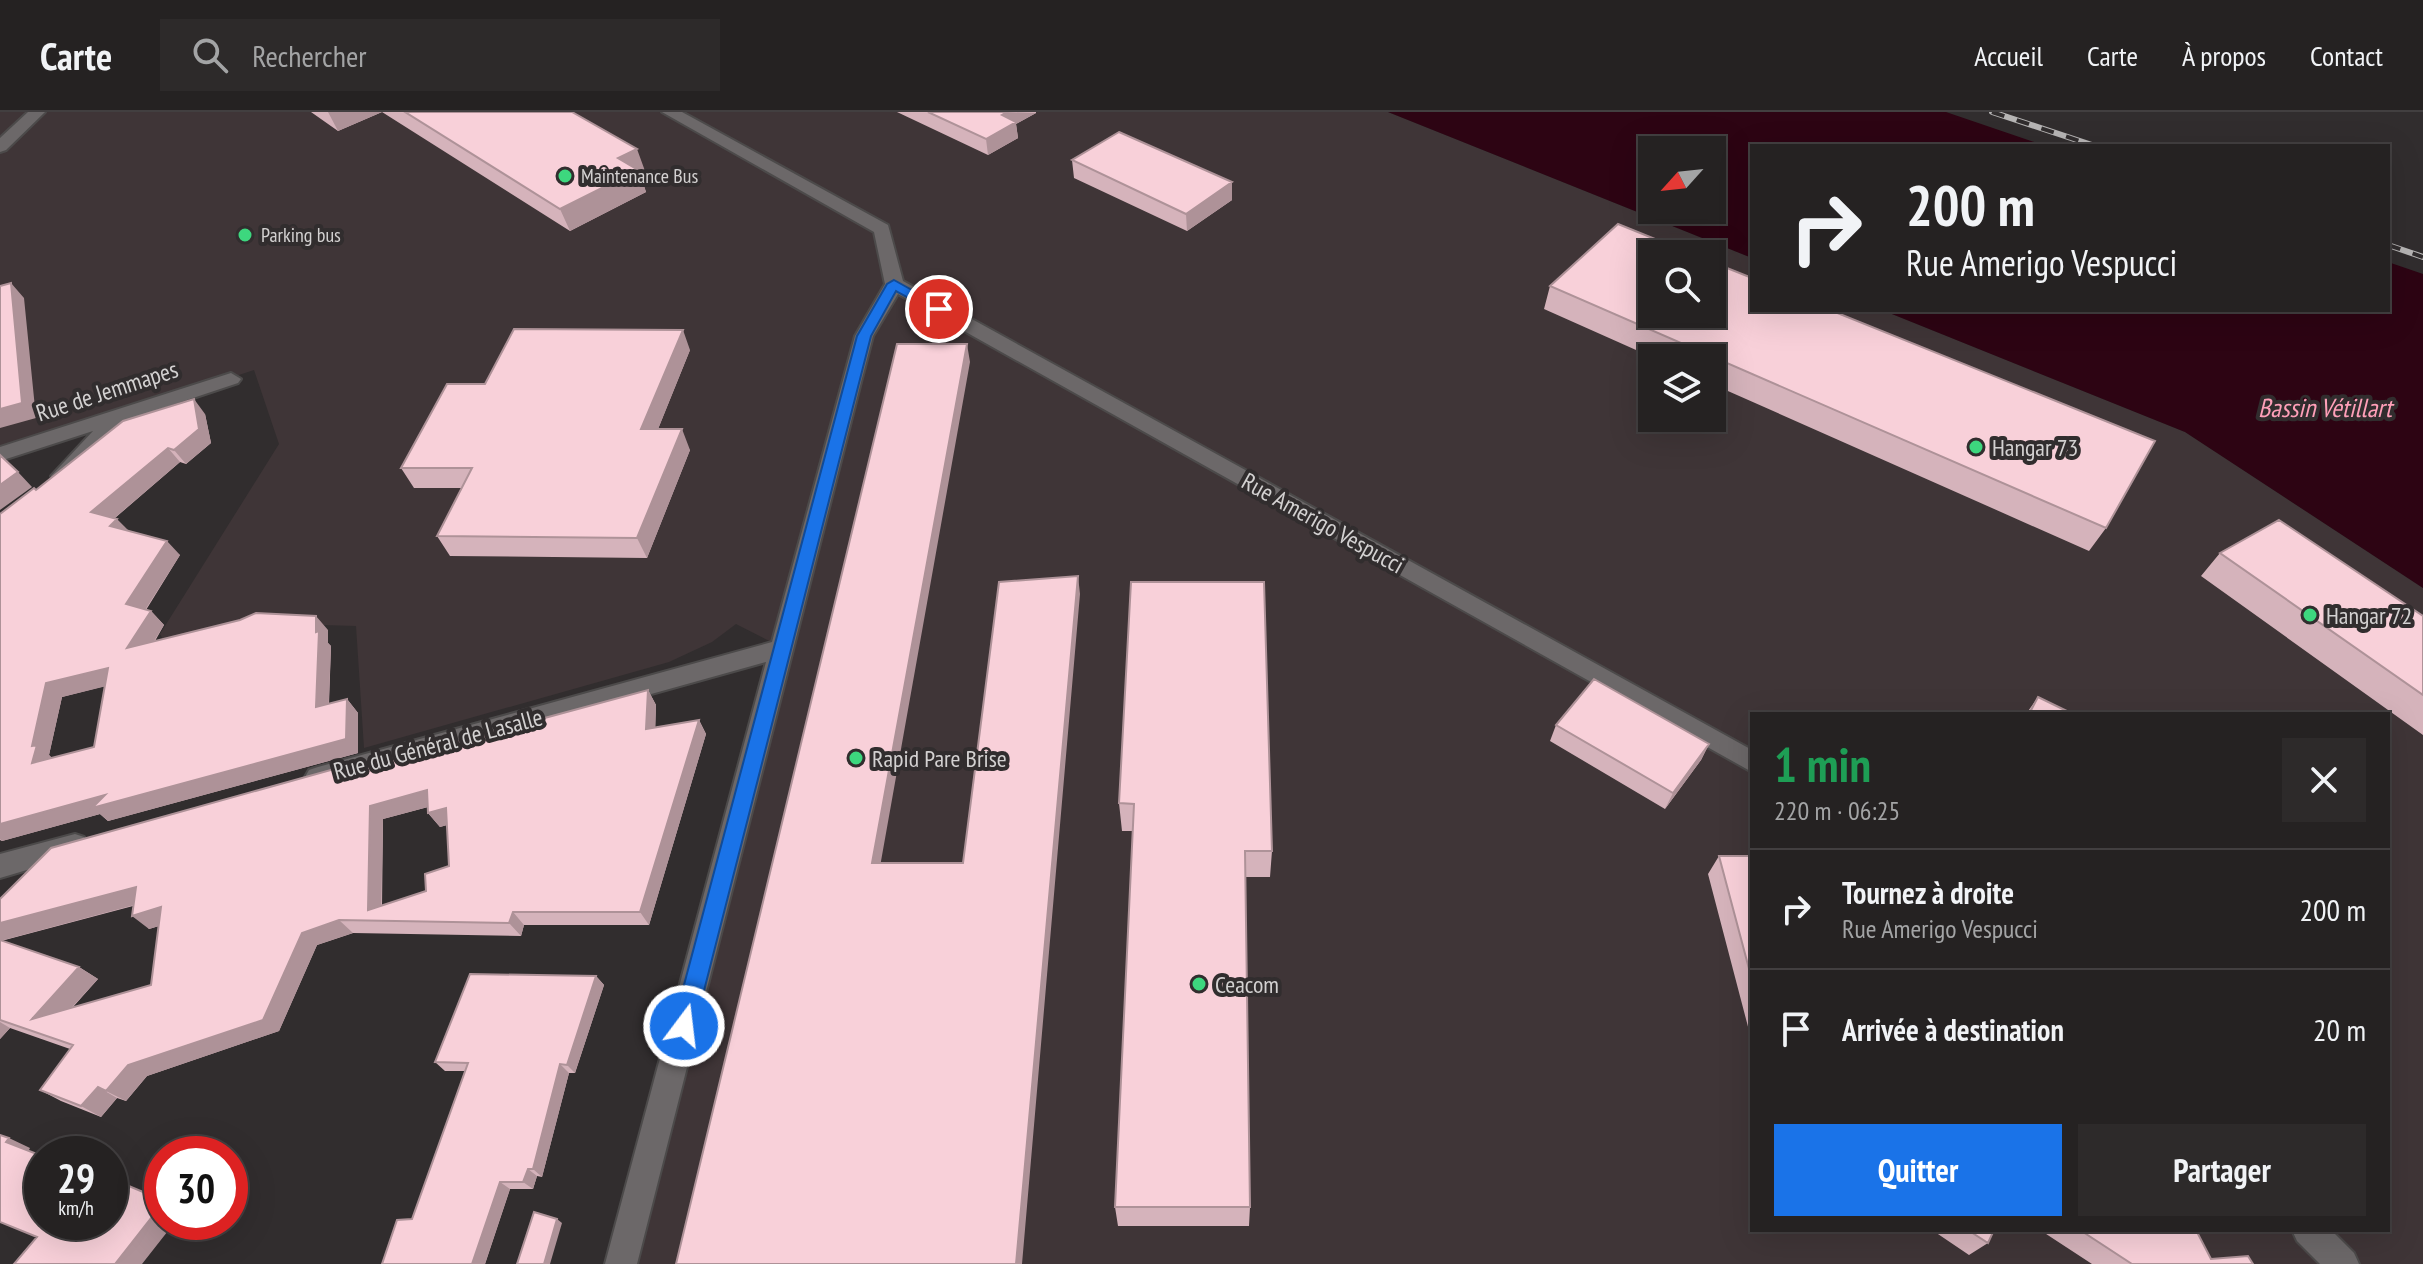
<!DOCTYPE html>
<html lang="fr">
<meta charset="utf-8">
<style>
body{margin:0;font-family:"PT Sans Narrow",sans-serif;background:#2d2a2a;color:#f1f3f6;height:100vh;display:flex;flex-direction:column;font-size:30px;white-space:nowrap}
*{box-sizing:border-box;margin:0}
p{font-size:26px;color:#a3a4a5}
.icon{flex:none;width:44px;height:44px;fill:none;stroke:currentColor;stroke-width:2;stroke-linecap:round;stroke-linejoin:round}
.map{position:relative;flex:1;overflow:hidden}
.panel{position:absolute;left:1750px;top:600px;width:640px;height:520px;display:flex;flex-direction:column;background:#252222;border-radius:0px;box-shadow:0 8px 32px #0002,0 0 0 2px #423f40}
.panel>*{flex:none}
.guide{position:absolute;left:1750px;top:32px;width:640px;height:168px;border-radius:0px;box-shadow:0 8px 32px #0002,0 0 0 2px #423f40;background:#252222;color:#f1f3f6;overflow:hidden}
.needle{width:52px;rotate:243deg}
.buttons{position:absolute;left:1638px;top:24px;display:grid;gap:16px}
.buttons a{display:grid;place-items:center;width:88px;height:88px;border-radius:0px;background:#252222;box-shadow:0 8px 32px #0002,0 0 0 2px #423f40;font-size:40px}
.speed{position:absolute;left:24px;top:1024px;display:flex;gap:16px;font-size:40px;font-weight:700;text-align:center}
.speed>*{display:grid;place-content:center;width:104px;height:104px;border-radius:50%;background:#252222;box-shadow:0 8px 32px #0002,0 0 0 2px #423f40;line-height:1}
.speed small{font-size:20px;font-weight:400}
.speed .limit{border:12px solid #d22;background:#fff;color:#111}
.pin{position:absolute;display:grid;place-items:center;width:68px;height:68px;color:#fff;margin:-34px;border:4px solid #fff;border-radius:50%;box-shadow:0 2px 8px #0007}
.me{position:absolute;width:88px;margin:-44px;rotate:15deg;stroke-linejoin:round;filter:drop-shadow(0 0 6px #0008)}
.turn{display:flex;align-items:center;gap:28px;height:168px;padding:0 24px;font-size:36px}
.turn .icon{width:104px;height:104px;stroke-width:2.5}
.turn b{display:block;font-size:56px;line-height:68px}
.round{display:grid;place-items:center;flex:none;width:84px;height:84px;border-radius:0px;background:#2d2a2a}
.head{display:flex;align-items:center;justify-content:space-between;height:136px;padding:0 24px}
h1{font-size:48px;font-weight:700;line-height:60px;color:#1e9e55}
.button{display:flex;gap:16px;margin-top:auto;padding:16px 24px}
.button a{flex:1;height:92px;border-radius:0px;background:#1a73e8;color:#fff;font-size:32px;font-weight:700;line-height:92px;text-align:center}
.button a+a{background:#2d2a2a;color:#f1f3f6}
ul{padding:0;list-style:none}
li{display:flex;align-items:center;gap:24px;height:120px;padding:0 24px;border-top:2px solid #423f40}
li div{flex:1}
li b{display:block;font-size:30px}
li em{font-style:normal}
header{display:flex;align-items:center;gap:48px;box-sizing:border-box;height:112px;padding:0 40px;background:#252222;border-bottom:2px solid #423f40}
header strong{font-size:38px}
nav{display:flex;gap:44px;margin-inline-start:auto;font-size:28px}
.search{width:560px;height:72px;background:#2d2a2a;display:flex;align-items:center;gap:20px;box-sizing:border-box;padding:0 28px;border-radius:0px;color:#a3a4a5;font-size:30px}
.map>svg:first-child{display:block}
.built{fill:#3f3537;fill-rule:evenodd}
.water{fill:#2d0413;fill-rule:evenodd}
.lines{fill:none;stroke-linecap:round;stroke-linejoin:round}
.minor-casing{stroke:#4c4a4a;stroke-width:4}
.minor{fill:#6c6869;fill-rule:evenodd}
.rail-casing{stroke:#b6b4b4;stroke-width:6}
.rail{stroke:#312d2e;stroke-width:4;stroke-dasharray:13;stroke-linecap:butt}
.wall{fill:#d5b3bb;fill-rule:evenodd}
.shaded-wall{fill:#ae9298}
.building{fill:#f8d0d9;stroke:#ae9298;stroke-width:2;fill-rule:evenodd}
.route{fill:#1a73e8;stroke:#114b97;stroke-width:2}
.poi-dot{fill:#3dd77e;stroke:#312d2e;stroke-width:3}
.labels{text-anchor:middle;dominant-baseline:central;stroke-width:8;stroke-linejoin:round;paint-order:stroke}
.far-poi-label{font-size:20px;fill:#d3d1d1;stroke:#312d2e;text-anchor:start}
.street-label{font-size:24px;fill:#d3d1d1;stroke:#312d2e}
.poi-label{font-size:24px;fill:#d3d1d1;stroke:#312d2e;text-anchor:start}
.water-label{font-size:26px;font-style:italic;fill:#fe9fb8;stroke:#312d2e}
</style>
<header>
<strong>Carte</strong>
<div class="search"><svg class="icon" aria-label="search" viewBox="0 0 24 24"><circle cx="10" cy="10" r="6"/><path d="M15 15l6 6"/></svg>Rechercher</div>
<nav><a>Accueil</a><a>Carte</a><a>À propos</a><a>Contact</a></nav>
</header>
<div class="map">
<svg width="2423" height="1152" viewBox="0 0 2423 1152">
<rect width="100%" height="100%" fill="#312d2e"/>
<path class="built" d="M0 0H1388L1752 146V198H1882L2185 320 2423 476V1152H621L783 536 736 512 712 530 669 550 364 636 356 514 256 511 172 543 160 522 279 332 254 258 0 342ZM1652 142H1712V202H1652ZM1652 246H1712V306H1652ZM1752 602H2388V1118H1752Z"/>
<path class="water" d="M1388 0H1946L2046 34H1752V146ZM1652 38H1712V98H1652Z
M2388 150 2423 162V476L2185 320 1882 198H2388Z"/>
<g class="lines">
<g class="minor-casing">
<path id="minor" d="M28 0H45L6 38 0 40V26Z
M662 0H682L888 113 903 169 1752 638V660L898 182 873 224 860 274 637 1152H605L766 550 318 675 309 672 305 665 309 658 318 655 772 530 855 224 885 172 874 120Z
M231 261 241 267 238 271 127 308 68 369H54L51 364 93 319 0 349V335Z
M75 722 84 725 88 733 84 741 0 766V742Z
M2292 1118H2331L2354 1141 2359 1152H2320L2297 1129Z"/>
</g>
<use href="#minor" class="minor"/>
<g class="rail-casing">
<path id="rail" d="M1992 0 2095 34
M2388 133 2423 145"/>
</g>
<use href="#rail" class="rail"/>
</g>
<path class="wall" d="M311 0H572L645 59 640 62 646 80 570 119 382 0 338 19Z
M897 0H1036V1L1016 12 1018 26 988 43Z
M1072 48 1232 88 1187 119 1074 66Z
M1550 174 2106 416 2089 439 1712 272V246H1654L1544 197Z
M690 238 658 317 690 338 647 446 450 444 437 424 462 376H414L401 356Z
M205 302 211 331 186 352 180 350 115 406 128 419 180 443 146 498 151 499 164 513 155 529 328 518V531L331 534 329 592 347 587 358 601V641L108 709 100 702 2 729 0 728V402L36 378ZM105 574 94 635 52 646 49 643 62 585Z
M2220 441 2423 504V623L2201 464Z
M1131 470 1272 739 1270 765H1245L1250 1095 1249 1114H1118L1115 1095 1133 719H1122L1119 691Z
M648 578 656 593 655 616 699 608 706 622 649 813H524L521 824 353 821 317 833 279 919 147 964 126 989 117 986 101 1005 61 989 40 978 70 937 10 916 0 927V787L349 659ZM428 695V701L440 715 447 713 449 754 426 779 382 794 383 707ZM133 794 149 817 159 814 151 873 73 895 98 867 79 855 1 829Z
M2038 585 2073 602H2026Z
M1556 613 1709 632 1701 648 1665 697 1550 629Z
M1719 744H1752V930L1708 762Z
M596 864 604 873 575 961H569L542 1065 537 1064 533 1077H510L485 1152H382L412 1107 465 959H445L435 950Z
M1932 1118H1994L1988 1131 1969 1143Z
M2040 1118H2196L2211 1147 2253 1152H2092Z"/>
<path class="shaded-wall" d="M328 0H382L338 19Z
M1007 0 1036 1 1016 12 1018 26 988 43 986 27 1002 3Z
M637 37 645 59 640 62 646 80 570 119 560 97 618 46Z
M1232 70V88L1187 119 1186 102Z
M11 171 24 186 36 306 0 316V297Z
M683 218 690 238 650 337 641 317Z
M967 232 970 250 878 766 872 751Z
M194 287 205 302 211 331 186 352 174 338Z
M682 317 690 338 647 446 637 426Z
M168 336 180 350 104 415 91 400Z
M18 360 32 375 0 398V373Z
M117 407 131 421 110 414Z
M167 429 180 443 140 506 126 492Z
M1078 464 1080 482 1022 1152H1016Z
M151 499 164 513 141 550 127 536Z
M316 504 328 518V531L331 534 328 609 316 595Z
M108 556 123 570 62 585 49 643 53 647 32 651V634L46 571Z
M648 578 656 593 655 631 646 617Z
M347 587 358 601V641L108 709 100 702 2 729 0 727V712Z
M699 608 706 622 649 813 640 800Z
M1709 632 1701 648 1665 697 1673 681Z
M427 678 439 692 383 707 381 809 368 798 370 694Z
M446 696 457 710 440 715 428 701Z
M136 775 153 788 0 829V811Z
M161 795 178 808 149 817 132 804Z
M513 800 524 813 521 824 509 811Z
M339 808 353 821 317 833 279 919 147 964 126 989 106 979 128 953 302 821Z
M79 855 98 867 51 918 32 907Z
M596 864 604 873 575 961 567 953Z
M0 910 10 916 0 927Z
M560 952 569 961 542 1065 533 1057Z
M98 975 117 986 101 1005 81 994Z
M9 1026 30 1036 28 1040 6 1030Z
M528 1057 537 1064 533 1077 523 1070Z
M500 1070 510 1077 485 1152H472Z
M162 1092V1110H175L142 1152H115Z
M557 1107 562 1111 550 1152H544Z"/>
<path class="building" d="M405 0H572L637 37 618 46 638 58 560 97Z
M928 0H1007L1002 3 1016 10 986 27Z
M1119 20 1232 70 1186 102 1072 48Z
M1618 112 1692 142H1652V202H1712V150L1752 166V198H1830L2155 329 2106 416 1550 174Z
M11 171 22 291 0 297V174Z
M514 217 683 218 641 317H682L637 426 437 424 472 356H401L447 272H485Z
M897 232H967L872 751H963L999 470 1078 464 1016 1152H676Z
M194 287 199 317 174 338 168 336 91 400 117 407 110 414 167 429 126 492 151 499 127 536 240 508 256 501 316 504V520L319 519 316 595 347 587 346 627 92 696 105 683 0 712V402L34 376 36 378 123 309ZM108 556 94 635 32 651 37 633 32 634 46 571Z
M0 343 18 360 0 373Z
M2279 408 2423 504V583L2220 441Z
M1131 470H1264L1272 739H1245L1250 1095H1115L1134 692 1119 691Z
M1594 567 1709 632 1673 681 1556 613Z
M648 578 646 617 699 608 640 800H513L509 811 339 808 302 821 263 908 128 953 106 979 98 975 81 994 40 978 73 933 0 908V828L79 855 32 907 151 873 161 795 132 804 136 775 0 811V787L51 736 345 654V660ZM427 678 428 701 446 696 449 754 425 762 426 779 368 798 370 694Z
M2038 585 2073 602H2029Z
M1719 744H1752V868Z
M470 862 596 864 567 953 560 952 533 1057H528L523 1070H500L472 1152H382L397 1108 412 1107 468 951 435 950Z
M0 1023 9 1026 6 1030 42 1044V1110H110V1066L162 1088V1092L115 1152H14L37 1125 0 1110Z
M534 1100 557 1107 544 1152H517Z
M1968 1118H1994L1988 1131Z
M2080 1118H2196L2211 1147 2248 1144 2253 1152H2132Z"/>
<path class="route" d="M894 168 946 197 944 200H934L896 179 871 224 695 914 692 921 684 924 676 921 673 914 857 224 887 172Z"/>
<g class="poi-dot">
<circle cx="565" cy="64" r="8"/>
<circle cx="245" cy="123" r="8"/>
<circle cx="1976" cy="335" r="8"/>
<circle cx="2310" cy="503" r="8"/>
<circle cx="856" cy="646" r="8"/>
<circle cx="1199" cy="872" r="8"/>
</g>
<g class="labels">
<g class="far-poi-label">
<text x="581" y="64">Maintenance Bus</text>
<text x="261" y="123">Parking bus</text>
</g>
<g class="street-label">
<text transform="translate(107 279) rotate(-18)">Rue de Jemmapes</text>
<text transform="translate(1323 411) rotate(29)">Rue Amerigo Vespucci</text>
<text transform="translate(438 632) rotate(-15)">Rue du Général de Lasalle</text>
</g>
<g class="poi-label">
<text x="1992" y="335">Hangar 73</text>
<text x="2326" y="503">Hangar 72</text>
<text x="872" y="646">Rapid Pare Brise</text>
<text x="1215" y="872">Ceacom</text>
</g>
<g class="water-label">
<text x="2325" y="295">Bassin Vétillart</text>
</g>
</g>
</svg>
<div class="buttons">
<a><svg class="needle" viewBox="-14 -14 28 28"><path d="M0-13l5 13h-10z" fill="#e53935"/><path d="M0 13l5-13h-10z" fill="#a3a4a5"/></svg></a>
<a><svg class="icon" aria-label="search" viewBox="0 0 24 24"><circle cx="10" cy="10" r="6"/><path d="M15 15l6 6"/></svg></a>
<a><svg class="icon" aria-label="layers" viewBox="0 0 24 24"><path d="M12 4l9 5-9 5-9-5zM3 14l9 5 9-5"/></svg></a>
</div>
<div class="speed"><div>29<small>km/h</small></div><div class="limit">30</div></div>
<div class="pin" style="left:939px;top:197px;background:#d93025"><svg class="icon" aria-label="arrive" viewBox="0 0 24 24"><path d="M6 21V4h12l-3 4 3 4H6"/></svg></div>
<svg class="me" style="left:684px;top:914px" viewBox="-20 -20 40 40"><circle r="17" fill="#1a73e8" stroke="#fff" stroke-width="3"/><path d="M0-11L8 9 0 5-8 9z" fill="#fff"/></svg>
<div class="guide">
<div class="turn"><svg class="icon" aria-label="right" viewBox="0 0 24 24"><path d="M7 20v-9h11M14 6l5 5-5 5"/></svg><div><b>200 m</b>Rue Amerigo Vespucci</div></div>
</div>
<section class="panel">
<div class="head"><div><h1>1 min</h1><p>220 m · 06:25</p></div><a class="round"><svg class="icon" aria-label="close" viewBox="0 0 24 24"><path d="M6 6l12 12M18 6L6 18"/></svg></a></div>
<ul>
<li><svg class="icon" aria-label="right" viewBox="0 0 24 24"><path d="M7 20v-9h11M14 6l5 5-5 5"/></svg><div><b>Tournez à droite</b><p>Rue Amerigo Vespucci</p></div><em>200 m</em></li>
<li><svg class="icon" aria-label="arrive" viewBox="0 0 24 24"><path d="M6 21V4h12l-3 4 3 4H6"/></svg><div><b>Arrivée à destination</b></div><em>20 m</em></li>
</ul>
<div class="button"><a>Quitter</a><a>Partager</a></div>
</section>
</div>
